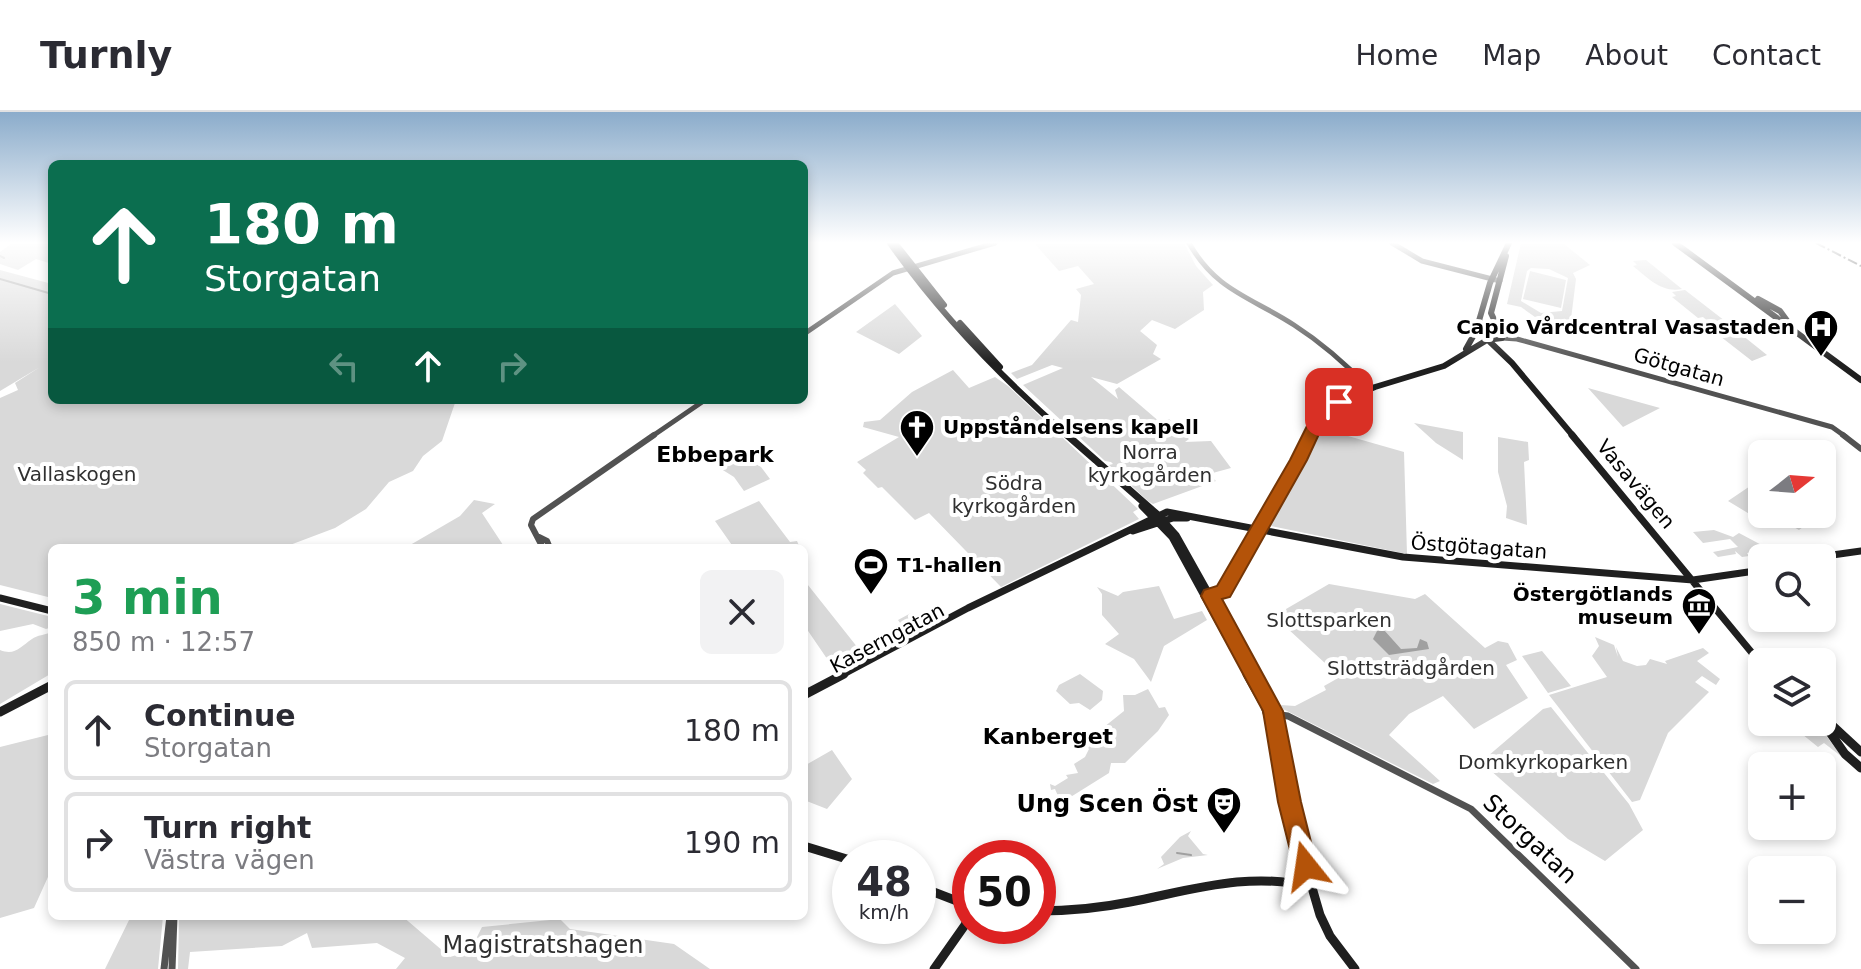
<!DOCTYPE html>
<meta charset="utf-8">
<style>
body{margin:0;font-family:"DejaVu Sans",sans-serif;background:#f2f2f3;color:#2b2b33;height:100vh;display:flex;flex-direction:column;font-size:30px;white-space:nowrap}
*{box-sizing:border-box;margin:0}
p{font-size:26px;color:#7c7c81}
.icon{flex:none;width:44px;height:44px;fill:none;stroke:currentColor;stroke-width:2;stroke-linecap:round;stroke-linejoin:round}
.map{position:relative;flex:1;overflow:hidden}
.drawer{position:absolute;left:48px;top:432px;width:760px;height:376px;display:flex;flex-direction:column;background:#fff;border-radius:12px;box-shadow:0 4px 12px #0003}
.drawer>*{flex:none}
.banner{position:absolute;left:48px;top:48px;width:760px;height:244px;border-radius:12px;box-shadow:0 4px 12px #0003;background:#0b6e4f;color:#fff;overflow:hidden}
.needle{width:52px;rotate:73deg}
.fabs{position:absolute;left:1748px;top:328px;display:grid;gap:16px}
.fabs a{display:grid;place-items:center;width:88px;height:88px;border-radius:12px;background:#fff;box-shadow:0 4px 12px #0003;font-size:40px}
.speed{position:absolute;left:832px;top:728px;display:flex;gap:16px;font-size:40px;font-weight:700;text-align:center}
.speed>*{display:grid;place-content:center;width:104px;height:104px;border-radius:50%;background:#fff;box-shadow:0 4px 12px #0003;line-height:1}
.speed small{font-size:20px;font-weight:400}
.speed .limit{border:12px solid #d22;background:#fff;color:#111}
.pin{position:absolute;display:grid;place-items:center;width:68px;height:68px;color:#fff;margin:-34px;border-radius:16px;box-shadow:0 4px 12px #0006}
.me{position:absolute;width:88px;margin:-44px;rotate:345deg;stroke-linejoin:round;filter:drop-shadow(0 0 6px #0008)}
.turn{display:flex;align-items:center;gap:28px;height:168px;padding:0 24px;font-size:36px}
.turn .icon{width:104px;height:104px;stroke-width:2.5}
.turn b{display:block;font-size:56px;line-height:68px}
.lanes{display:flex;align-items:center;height:76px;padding:0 24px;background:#0003;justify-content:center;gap:40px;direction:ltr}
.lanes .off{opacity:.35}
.round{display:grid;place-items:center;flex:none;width:84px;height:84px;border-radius:12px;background:#f2f2f3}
.summary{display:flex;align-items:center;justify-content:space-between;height:136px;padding:0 24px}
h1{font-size:48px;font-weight:700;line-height:60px;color:#1e9e55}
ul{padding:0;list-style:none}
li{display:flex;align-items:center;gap:24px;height:100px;margin:0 16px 12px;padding:0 8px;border:4px solid #e1e1e2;border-radius:12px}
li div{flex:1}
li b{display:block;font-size:30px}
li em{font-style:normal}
header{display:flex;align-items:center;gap:48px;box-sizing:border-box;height:112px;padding:0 40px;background:#fff;border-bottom:2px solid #e1e1e2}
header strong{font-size:38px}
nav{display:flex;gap:44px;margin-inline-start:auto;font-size:28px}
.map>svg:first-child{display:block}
.green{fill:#d9d9d9;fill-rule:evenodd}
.water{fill:#a0a0a0}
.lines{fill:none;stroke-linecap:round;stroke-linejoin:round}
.stream{stroke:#a0a0a0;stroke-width:2}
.tertiary-far2{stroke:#525252;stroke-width:5}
.tertiary-far1{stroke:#525252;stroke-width:6}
.tertiary{stroke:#525252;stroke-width:7}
.secondary-far2{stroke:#1f1f1f;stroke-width:6}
.secondary-far1{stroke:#1f1f1f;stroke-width:7}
.secondary{stroke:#1f1f1f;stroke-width:9}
.rail{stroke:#000;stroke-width:2;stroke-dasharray:10 3 2 3;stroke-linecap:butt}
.route{fill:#b45309;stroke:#753606;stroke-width:2}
.labels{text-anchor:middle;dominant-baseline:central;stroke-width:8;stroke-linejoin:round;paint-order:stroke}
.poi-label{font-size:20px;font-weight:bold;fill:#000;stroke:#fff;text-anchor:end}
.street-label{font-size:20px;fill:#000;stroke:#fff}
.park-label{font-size:20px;fill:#303030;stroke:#fff}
.neighbourhood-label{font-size:22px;font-weight:bold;fill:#000;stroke:#fff}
.near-poi-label{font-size:24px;font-weight:bold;fill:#000;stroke:#fff;text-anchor:end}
.near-street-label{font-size:24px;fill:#000;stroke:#fff}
.near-park-label{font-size:24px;fill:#303030;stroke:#fff}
</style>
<header>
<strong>Turnly</strong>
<nav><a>Home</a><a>Map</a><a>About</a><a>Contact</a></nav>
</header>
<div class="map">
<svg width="1861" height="857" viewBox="0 0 1861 857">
<rect width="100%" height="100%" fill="#fff"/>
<path class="green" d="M12 131H52V152L36 147 18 158 0 152V140Z
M1034 131H1184L1196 154 1213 173 1203 180 1204 198 1175 217 1152 208 1140 219 1157 233 1153 242 1161 247 1117 272 1091 265 1118 287 1115 278 1119 275 1161 311 1169 307 1181 317 1172 320 1175 323 1181 320 1189 327 1185 330 1211 329 1231 356 1209 362 1216 369 1153 392 1148 389 1109 353 1113 352 1111 350 1105 349 1023 273 1063 256 1052 253 1017 267 1011 261 1032 253 1071 208 1078 210 1081 183 1076 177 1094 172 1078 154 1059 159Z
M1521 131H1563L1590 153 1573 161 1576 167 1570 215 1535 205 1521 195 1507 192ZM1531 156 1549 157 1568 166 1562 199 1541 201 1521 189 1527 159Z
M1646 148 1682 177C1662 181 1649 167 1633 154L1637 153 1633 149Z
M0 158 52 172V226L48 230 49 235H52V288H456L442 329 423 344 413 359 389 370 366 397 335 416 282 436H52V486L0 473V286L18 278 15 271 40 255 0 279Z
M1530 159 1566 168 1561 196 1523 187Z
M1685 178 1725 209 1711 212 1703 205 1698 206 1672 185 1676 184 1672 180Z
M895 192 922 224 899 242 856 220Z
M1727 211 1767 243 1752 249 1707 214Z
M953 258 969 276 995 265 1008 274 1138 397 1133 400 1139 407 1001 475 929 401 915 408 882 375 878 376 863 361 866 358 857 350 899 325 863 315 864 310 880 308 912 280Z
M1588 276 1660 296 1623 315Z
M1414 311 1463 320V348L1436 331Z
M1320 316 1404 340 1407 442 1271 414Z
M1498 325 1528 330 1529 348 1524 350 1527 413 1506 406 1507 394 1498 360Z
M738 341 761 355 770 367 744 379 734 365 718 355Z
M1762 366V402H1820L1799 418 1781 408 1771 415 1728 389Z
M474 388 495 392 482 401 505 436H405L460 404Z
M759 389 790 430 797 429 800 436H734L715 409Z
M1714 418 1733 425 1739 421 1769 437 1747 441 1749 444 1742 445 1735 439 1736 442 1718 445 1713 440 1738 435 1730 427 1703 431 1693 420Z
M804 468 858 536 902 514 898 508 911 501 920 512 834 557 804 513Z
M1329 472 1415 487 1425 482 1485 536 1498 529 1508 531 1517 548 1506 553 1528 586 1474 617 1443 584 1409 602 1389 623 1440 669 1433 672 1283 597 1281 593 1295 594 1326 578 1324 574 1340 565 1274 504Z
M1159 474 1174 507 1202 499 1207 508 1164 534 1151 570 1134 547 1105 532 1119 522 1102 503V482L1097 475 1118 484 1123 480Z
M0 492 52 505V515L46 517 33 512 0 519Z
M52 520V561L0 592V538C15 544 20 535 32 527 37 523 45 523 52 520Z
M1595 525 1614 533 1618 545 1616 535 1623 549 1637 554 1646 553 1650 547 1667 552 1665 549 1703 536 1709 541 1697 549 1720 567 1716 573 1702 564 1695 570 1709 580 1668 621 1640 688 1632 690 1549 583 1607 565 1592 544 1599 534Z
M1542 539 1571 574 1548 581 1522 544Z
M1080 562 1103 579 1102 588 1090 598 1079 591 1070 592 1056 579 1059 573Z
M1148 577 1159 596 1165 595 1169 603 1158 619 1125 651H1111L1109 661 1061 691 1056 690 1054 686 1058 684 1055 677 1051 678 1050 672 1055 674 1068 666 1066 663 1078 661 1074 652 1085 645 1089 637 1084 631 1124 599 1123 583H1135Z
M1551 595 1629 692 1643 718 1605 749 1568 727 1481 650 1543 597Z
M1787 610H1816L1842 645 1824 631 1818 635Z
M52 622V756L34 796 0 806V635Z
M832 638 852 667 827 697 804 688V654Z
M1191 719 1188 724 1203 742 1208 743 1183 746 1157 757 1164 752 1161 745 1180 725Z
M131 804H163L158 857H105Z
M179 804H402L450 845 470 839 482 815 560 807 570 817 674 832 710 857H396L405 846 377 831 312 836 307 821 282 834 190 840 188 857H178Z"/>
<path class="water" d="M1384 518 1401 537 1417 536 1420 527 1427 530 1429 537 1389 543 1373 527 1377 519Z"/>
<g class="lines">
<path class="stream" d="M0 144 4 146
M0 167 52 182
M1177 741 1191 743"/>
<path class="tertiary-far2" d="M1189 131C1216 179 1251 185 1294 213 1322 231 1347 253 1370 277
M1392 131 1422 149 1500 169
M804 222 893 161 995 131
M1502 226 1517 227 1832 315 1846 325
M651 325 705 288"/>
<path class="tertiary-far1" d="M1843 323 1861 337
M539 425 547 429 550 436
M543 436 531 413 533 407 654 323
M1206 484 1224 479 1258 418"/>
<path class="tertiary" d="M1273 602 1288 604 1471 697 1636 857
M164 857 170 804
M172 857 174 804"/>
<path class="secondary-far2" d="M890 131C941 204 1002 266 1069 325
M895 131 944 193
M1675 131 1861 268
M1758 187 1780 199 1788 210
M960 211 1000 255
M1479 211 1493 212 1504 220 1502 226 1486 228
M1497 214 1491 201 1506 144
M1488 228 1512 251 1574 325
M1466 237 1476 219 1490 171 1509 131
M1309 325 1330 294 1375 275 1444 254 1487 228"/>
<path class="secondary-far1" d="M1067 323 1158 403 1176 423 1255 564
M1572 323 1762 553
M1293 355 1310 323
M1142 394 1172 425 1248 564
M1258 418 1294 353
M1133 419 1173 406H1187
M1811 446 1861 439
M1822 447 1826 453 1822 455
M0 486 52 499
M840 564 968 496 1167 400 1403 445 1693 468 1762 458"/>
<path class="secondary" d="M1247 562 1265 594 1274 624
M1254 562 1271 593 1297 724 1320 803 1330 824 1355 857
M804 583 844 562
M0 600 52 573
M1822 604 1861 640
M1822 609 1845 642 1861 656
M804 734 850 748
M918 774 970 794
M1038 799C1069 799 1100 796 1130 790 1192 778 1249 759 1312 775
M934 857 965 813 970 800"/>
<path class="rail" d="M1816 131 1861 154"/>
</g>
<linearGradient id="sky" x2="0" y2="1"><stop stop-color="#8baccb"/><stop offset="0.52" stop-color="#fff"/><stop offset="1" stop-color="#fff" stop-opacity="0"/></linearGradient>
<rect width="1861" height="251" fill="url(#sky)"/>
<path class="route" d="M1339 284 1347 290 1325 309 1307 348 1230 485 1222 487 1283 599 1301 690 1317 754 1314 762 1306 766 1297 762 1294 754 1278 690 1263 599 1201 484 1204 478 1217 474 1290 348 1313 302Z"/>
<defs>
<g id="hospital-pin" transform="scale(1.8)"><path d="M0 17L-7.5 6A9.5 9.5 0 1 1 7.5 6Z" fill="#000" stroke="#fff"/><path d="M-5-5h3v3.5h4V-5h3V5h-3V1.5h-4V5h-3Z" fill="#fff"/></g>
<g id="church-pin" transform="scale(1.8)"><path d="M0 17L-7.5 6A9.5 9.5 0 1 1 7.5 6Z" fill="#000" stroke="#fff"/><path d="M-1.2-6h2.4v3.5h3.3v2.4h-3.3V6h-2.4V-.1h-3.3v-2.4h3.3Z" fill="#fff"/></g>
<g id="stadium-pin" transform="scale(1.8)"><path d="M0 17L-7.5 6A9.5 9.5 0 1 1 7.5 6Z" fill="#000" stroke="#fff"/><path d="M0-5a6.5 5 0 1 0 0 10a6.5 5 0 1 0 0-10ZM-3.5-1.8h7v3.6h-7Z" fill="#fff"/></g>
<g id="museum-pin" transform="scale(1.8)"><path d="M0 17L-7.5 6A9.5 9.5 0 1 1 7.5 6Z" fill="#000" stroke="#fff"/><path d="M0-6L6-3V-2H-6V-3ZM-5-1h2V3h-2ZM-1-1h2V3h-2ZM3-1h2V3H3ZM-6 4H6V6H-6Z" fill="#fff"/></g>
<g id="theatre-pin" transform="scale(1.8)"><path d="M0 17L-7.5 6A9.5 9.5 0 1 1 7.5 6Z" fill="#000" stroke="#fff"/><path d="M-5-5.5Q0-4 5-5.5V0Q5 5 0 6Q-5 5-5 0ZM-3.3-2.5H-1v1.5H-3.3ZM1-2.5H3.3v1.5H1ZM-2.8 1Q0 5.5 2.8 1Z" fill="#fff"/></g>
</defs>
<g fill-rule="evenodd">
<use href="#hospital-pin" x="1821" y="215"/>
<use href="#church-pin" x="917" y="315"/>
<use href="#stadium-pin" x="871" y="453"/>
<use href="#museum-pin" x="1699" y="493"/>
<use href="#theatre-pin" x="1224" y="692"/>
</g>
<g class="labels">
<g class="poi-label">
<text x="1795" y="215">Capio Vårdcentral Vasastaden</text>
<text x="943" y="315" text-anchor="start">Uppståndelsens kapell</text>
<text x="897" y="453" text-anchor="start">T1-hallen</text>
<text x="1673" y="482">Östergötlands<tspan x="1673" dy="23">museum</tspan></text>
</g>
<g class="street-label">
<text transform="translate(1679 255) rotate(16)">Götgatan</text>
<text transform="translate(1636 372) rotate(50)">Vasavägen</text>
<text transform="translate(1479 435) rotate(4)">Östgötagatan</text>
<text transform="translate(887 526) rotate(-28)">Kaserngatan</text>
</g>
<g class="park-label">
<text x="1150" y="340">Norra<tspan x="1150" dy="23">kyrkogården</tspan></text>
<text x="77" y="362">Vallaskogen</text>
<text x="1014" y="371">Södra<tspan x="1014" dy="23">kyrkogården</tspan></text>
<text x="1329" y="508">Slottsparken</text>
<text x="1411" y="556">Slottsträdgården</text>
<text x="1543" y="650">Domkyrkoparken</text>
</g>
<g class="neighbourhood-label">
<text x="715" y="342">Ebbepark</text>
<text x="1048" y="624">Kanberget</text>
</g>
<g class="near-poi-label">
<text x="1198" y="692">Ung Scen Öst</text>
</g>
<g class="near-street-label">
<text transform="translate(1530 727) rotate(43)">Storgatan</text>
</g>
<g class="near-park-label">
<text x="543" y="833">Magistratshagen</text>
</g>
</g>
</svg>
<div class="fabs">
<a><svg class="needle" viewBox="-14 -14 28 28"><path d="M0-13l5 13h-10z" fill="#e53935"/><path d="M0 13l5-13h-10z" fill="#7c7c81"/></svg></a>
<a><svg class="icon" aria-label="search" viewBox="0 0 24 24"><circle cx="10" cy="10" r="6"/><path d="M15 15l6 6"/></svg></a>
<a><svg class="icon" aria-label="layers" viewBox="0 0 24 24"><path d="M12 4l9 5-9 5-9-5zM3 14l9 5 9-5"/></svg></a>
<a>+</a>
<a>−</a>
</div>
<div class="speed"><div>48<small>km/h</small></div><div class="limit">50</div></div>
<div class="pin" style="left:1339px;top:290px;background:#d93025"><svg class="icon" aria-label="arrive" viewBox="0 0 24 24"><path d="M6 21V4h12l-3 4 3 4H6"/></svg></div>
<svg class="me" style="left:1306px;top:754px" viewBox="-20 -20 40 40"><path d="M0-17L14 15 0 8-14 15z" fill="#b45309" stroke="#fff" stroke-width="4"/></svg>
<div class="banner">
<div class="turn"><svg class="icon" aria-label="ahead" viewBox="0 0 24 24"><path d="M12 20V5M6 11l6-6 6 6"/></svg><div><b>180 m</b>Storgatan</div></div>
<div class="lanes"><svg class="icon off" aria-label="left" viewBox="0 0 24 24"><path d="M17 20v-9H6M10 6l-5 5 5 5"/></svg><svg class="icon" aria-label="ahead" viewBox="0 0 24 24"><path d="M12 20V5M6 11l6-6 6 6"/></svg><svg class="icon off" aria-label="right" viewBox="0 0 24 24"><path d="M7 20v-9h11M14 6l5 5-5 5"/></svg></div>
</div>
<section class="drawer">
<div class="summary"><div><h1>3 min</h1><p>850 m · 12:57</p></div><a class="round"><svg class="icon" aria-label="close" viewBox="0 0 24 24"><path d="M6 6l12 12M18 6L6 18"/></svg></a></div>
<ul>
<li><svg class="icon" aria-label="ahead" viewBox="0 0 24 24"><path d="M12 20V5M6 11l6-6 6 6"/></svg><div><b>Continue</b><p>Storgatan</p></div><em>180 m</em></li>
<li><svg class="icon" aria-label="right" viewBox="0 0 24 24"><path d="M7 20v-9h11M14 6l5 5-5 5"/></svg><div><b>Turn right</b><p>Västra vägen</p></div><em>190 m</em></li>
</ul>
</section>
</div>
